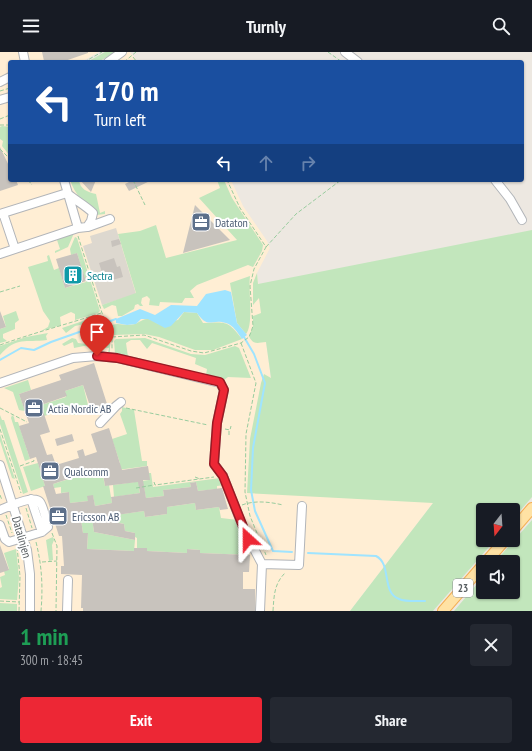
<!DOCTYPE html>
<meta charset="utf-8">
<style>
body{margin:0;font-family:"PT Sans Narrow",sans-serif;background:#242831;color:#f1f3f6;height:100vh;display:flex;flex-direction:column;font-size:15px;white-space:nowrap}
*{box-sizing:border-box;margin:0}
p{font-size:13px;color:#9ea1a6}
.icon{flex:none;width:22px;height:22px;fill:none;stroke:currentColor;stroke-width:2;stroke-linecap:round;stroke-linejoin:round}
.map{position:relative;height:559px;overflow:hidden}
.side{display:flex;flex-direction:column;background:#171b24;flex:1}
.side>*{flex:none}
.banner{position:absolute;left:8px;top:8px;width:516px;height:122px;border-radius:4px;box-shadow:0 1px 3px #0004;background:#1a4fa0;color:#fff;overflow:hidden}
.needle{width:26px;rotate:197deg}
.fabs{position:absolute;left:476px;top:451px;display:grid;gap:8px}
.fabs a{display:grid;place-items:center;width:44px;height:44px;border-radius:4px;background:#171b24;box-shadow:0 1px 3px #0004;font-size:20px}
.pin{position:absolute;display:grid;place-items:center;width:34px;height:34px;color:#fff;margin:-41px -17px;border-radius:50% 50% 50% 0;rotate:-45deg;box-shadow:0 0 4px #0007}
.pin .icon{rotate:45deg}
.me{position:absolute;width:44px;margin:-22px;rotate:336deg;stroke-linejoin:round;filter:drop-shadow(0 0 3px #0008)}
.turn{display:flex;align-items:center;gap:14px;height:84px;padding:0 20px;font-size:18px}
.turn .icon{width:52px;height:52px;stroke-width:2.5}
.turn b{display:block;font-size:28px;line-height:34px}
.lanes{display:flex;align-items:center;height:38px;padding:0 20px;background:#0003;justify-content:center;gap:20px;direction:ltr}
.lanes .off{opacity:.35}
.round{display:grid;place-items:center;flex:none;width:42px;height:42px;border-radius:4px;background:#242831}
.headline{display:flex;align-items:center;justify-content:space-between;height:68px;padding:0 20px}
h1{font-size:24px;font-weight:800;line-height:30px;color:#1e9e55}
.cta{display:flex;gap:8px;margin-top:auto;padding:8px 20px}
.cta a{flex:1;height:46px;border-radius:4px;background:#ed2735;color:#fff;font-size:16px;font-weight:800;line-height:46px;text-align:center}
.cta a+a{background:#242831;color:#f1f3f6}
header{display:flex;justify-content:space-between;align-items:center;height:52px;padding:0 20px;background:#171b24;font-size:18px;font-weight:800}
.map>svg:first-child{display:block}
.commercial{fill:#ffeed4}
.education{fill:#ddd8cf}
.green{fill:#c2e6bc}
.water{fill:#9fe4ff}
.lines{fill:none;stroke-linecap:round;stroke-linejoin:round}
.stream{stroke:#9fe4ff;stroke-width:2}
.building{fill:#c8c3bd;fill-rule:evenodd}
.minor-casing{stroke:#b2b5b9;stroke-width:10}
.major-casing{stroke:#f5ae52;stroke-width:12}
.path{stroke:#98cc9e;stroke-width:1;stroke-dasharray:4 2;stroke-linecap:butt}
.minor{stroke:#fff;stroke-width:8}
.major{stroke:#ffe2a4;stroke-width:10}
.route-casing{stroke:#9a1922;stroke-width:10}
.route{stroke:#ed2735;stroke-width:7}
.labels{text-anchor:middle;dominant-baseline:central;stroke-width:4;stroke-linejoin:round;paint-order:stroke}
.shield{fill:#fff;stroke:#8b8f91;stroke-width:1}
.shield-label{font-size:11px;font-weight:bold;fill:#595f62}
.service-label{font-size:12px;fill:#4e5e75;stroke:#fff;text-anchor:start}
.culture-label{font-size:12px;fill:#0d838f;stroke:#fff;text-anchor:start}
.street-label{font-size:12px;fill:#595f62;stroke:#fff}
</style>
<header><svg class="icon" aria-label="menu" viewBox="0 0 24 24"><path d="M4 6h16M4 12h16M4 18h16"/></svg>Turnly<svg class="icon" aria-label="search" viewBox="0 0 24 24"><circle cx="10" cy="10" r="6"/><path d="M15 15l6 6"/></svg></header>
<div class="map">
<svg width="532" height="559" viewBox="0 0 532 559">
<rect width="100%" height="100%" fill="#ede8e1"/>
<path class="commercial" d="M0 0H99L81 10H10V128H231L243 154 267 189 270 196 257 221 271 327 433 451 350 559H0Z
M128 0H130L138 10H114Z"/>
<path class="education" d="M116 176 136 242 102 253 83 194 92 191 90 184Z"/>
<path class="green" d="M105 0H116L98 10H87Z
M2 74 10 75V104L2 94 3 89 0 87V75Z
M70 128H79C80 137 87 140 96 142L100 161 105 159V162L96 163C85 152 75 143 70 128Z
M217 128H224L232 146 263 193 262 199 253 215 248 213 197 233 190 239 194 246H185L182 251 160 250 159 254 149 253 150 247 147 244 142 246 141 251 143 254H140L138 252 135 253 134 257 122 264H118L116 254 112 253 104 257 102 253 136 241 118 182 140 179 156 173 166 206 237 188 199 146 220 136Z
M532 178V445L513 467V458H483V488H495L433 559H350L433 451 247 441 250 387 261 331 264 322 271 326 266 290C257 291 253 293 249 284L253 275V264L261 261 259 246 253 253V231L257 221 258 232Z
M74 181 68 195 55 201V199L60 197 57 188 51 190V187Z
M75 185 77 186 100 259 98 261 75 268V262L71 260 60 265 61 273 41 279 48 275 50 269 43 259 28 215 48 209 47 204 49 203 54 218 59 216 65 236 86 230 77 201 71 203 70 197Z
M250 224C248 239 254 272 246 282L237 271 230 231Z
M16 259 19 268 15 271V277L3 282V286L7 289 0 291V277L6 275 3 264Z
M184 260 197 261 203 271C227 270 227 268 242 287L213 298H195L159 285 144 282 114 283 112 273C118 271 122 273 128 273 142 273 143 260 158 272L178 268Z
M98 264 94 270 75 274 66 281 62 276Z
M107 275 110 284V301H108L109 296 84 294 74 296 73 290 64 294 62 292 72 286 76 287 78 291 86 292 94 288 81 283 90 278Z
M48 281 46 284 47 288C25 291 17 284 0 303V294L26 285Z
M145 286 191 302 205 303 235 294 239 296 251 326 228 325 224 328 206 323 207 317 195 312 196 306 152 291 147 297 140 288H131L126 291 128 305 115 302 114 289 116 287Z
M28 328 31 338 19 342 25 359 19 358 13 340 4 336Z
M83 333 90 361 76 363 57 360 44 364 41 353 66 345 65 339Z
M122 355 134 358 142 409H147V414L110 419 109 416 98 419 120 411 112 387 127 382 120 362 122 359Z
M0 363 2 368H4L28 440 23 442 0 372Z
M12 363 14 365 15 370H18L30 407 25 409 11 366Z
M0 382 15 427 12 426 0 389Z
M38 411 45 434 31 439 23 415Z
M95 419 97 426 103 424 105 434 109 433 112 451 95 454 93 444H88V449L70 451 69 440 61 441V435L54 436 53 432Z
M149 421H151L153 435 220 426 225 433 217 434V437L198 439 196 430 190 431 191 435 163 438 164 444 146 446 144 436 139 437 140 441 114 445 113 433 149 428Z
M195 451 196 458 219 455 221 466 238 468 248 493V503L200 501V498L188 497 187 501 147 499V496H137V486L135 485V481L125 479 124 472 116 470 115 463 144 459 145 465 167 462V455Z
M92 466 94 480 135 488 134 499 87 497 88 482 83 481 81 468Z
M532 468V559H454L483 525V540H513V510H495Z
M53 485 54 488 52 493 53 508 49 509 46 488Z
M16 497 19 525 17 548 0 547V536L2 535 0 525 5 523 4 519 9 517 4 501Z
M0 551 17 552V559H0Z"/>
<path class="water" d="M225 238 231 240 237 271 247 283 242 287C238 281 233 273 226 271 211 266 209 278 197 261L184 260 171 274 165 276 148 267H141L136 272 127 273 116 271V267L140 257 155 263 171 253 197 254 206 242Z"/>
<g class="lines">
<path class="stream" d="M244 285 254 302 265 331 253 396 251 438 255 459 273 499 292 500
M0 308 21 296 34 298 51 290 116 267
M308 501 376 504C392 512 381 540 399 547 406 550 417 549 425 549"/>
</g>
<path class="building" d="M42 0H88V1L62 10H49L44 9Z
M0 95 10 116V128H16L18 133 0 139Z
M80 128H96L91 140Z
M133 128H152L129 139 125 132Z
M195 153 230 188 183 201Z
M119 187 121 192 112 195 111 189Z
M77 201 86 229 65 236 56 207Z
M114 206 117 215 120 214 123 225 105 230 99 211Z
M0 259 6 275 0 277Z
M94 311 108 355 92 360 83 333 65 339 67 344 41 353 50 380 40 383 47 403 52 402 56 413 79 406 77 399 83 397 85 404 97 400 91 382 109 376 122 418 148 414 150 428H143L146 446 164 444 163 438 191 435 190 431 196 430 198 439 222 436 228 457 220 458 219 455 196 458 195 451 167 455V462L145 465 144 459 96 466 124 472 125 479 135 481V488L94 480 92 466 81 468 83 481H88L87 497 134 499V496H147V499L187 501V497L200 498V501L250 503 249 520H243V537H255V559H83V556H81L82 523 61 522V514H64L62 484H59L43 434H45L36 405 30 407 19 374 29 371 19 342 61 328 59 323ZM102 416 105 434 138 430 140 441 111 445 112 451 95 454 93 443 87 444 88 449 70 451 69 440 56 442 53 432Z
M72 382 74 389 57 394 55 387Z
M0 493 9 518 0 521Z"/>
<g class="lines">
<g class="minor-casing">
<path id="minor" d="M23 0 25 10
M345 0 358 10
M108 10 122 0
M0 30 10 25
M0 48 10 45
M64 128 78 176
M495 128 510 147 522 168
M3 161 15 197
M0 162 67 141
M88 175 110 167
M0 202 78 176 87 175 91 169 93 161C85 153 76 149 67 141
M0 331 73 306 97 304 117 306 220 331 224 338 217 371 214 412 223 424 244 478 262 512 260 559
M100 371 116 354 121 350
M0 413 27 498 30 522V559
M31 447 42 480
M0 458C8 455 34 442 40 450 44 456 46 468 48 475L42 480 9 490 5 487 0 473
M262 512 299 513 302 454
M67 559 68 528"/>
</g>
<g class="major-casing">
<path id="major" d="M513 478 532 456
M486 510 505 488
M443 559 483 513"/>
</g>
<path class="path" d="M328 0 342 10
M133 5 137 10
M84 10 102 0
M124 10 136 0
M0 39 10 36
M0 67 10 63
M0 73H10
M0 97 10 107
M28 128 32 133
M133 128 145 153
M78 184 102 261 112 285V298
M266 195 296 162 341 128
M0 240 20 234
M112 285 144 283 191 299 204 301 241 291 249 285 251 280 253 274 250 234 254 217 266 195 240 156 227 128
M241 291 256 331 246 382 245 440 250 464 266 503
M0 293C33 281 68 272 101 261
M0 356 27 370
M126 356 208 373
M0 377 21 441
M225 377 230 378 231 374
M229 383V379
M20 414 34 409 33 406
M195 425 200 427
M154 430 155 433 214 425
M136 436 154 433
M0 443 2 448
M242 453C255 448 270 450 283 453
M26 456 32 476
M6 463 12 481
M52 481 57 494 56 559
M36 490C42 514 43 535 41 559
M17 495 20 524 19 559
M42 510 57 509
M0 549 19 550
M273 559C274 544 274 532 285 521"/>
<use href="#minor" class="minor"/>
<use href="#major" class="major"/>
</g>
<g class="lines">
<g class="route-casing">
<path id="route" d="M97 304 117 306 220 330 224 338 217 371 214 412 223 424 248 487"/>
</g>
<use href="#route" class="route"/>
</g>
<defs>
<g id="office-square" transform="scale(1)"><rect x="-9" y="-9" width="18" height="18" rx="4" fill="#5c6f8a" stroke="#fff"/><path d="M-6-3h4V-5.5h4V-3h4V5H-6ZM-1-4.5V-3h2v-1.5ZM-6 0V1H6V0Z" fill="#fff"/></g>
<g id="building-square" transform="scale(1)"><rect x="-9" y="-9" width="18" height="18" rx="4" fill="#0f9aa8" stroke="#fff"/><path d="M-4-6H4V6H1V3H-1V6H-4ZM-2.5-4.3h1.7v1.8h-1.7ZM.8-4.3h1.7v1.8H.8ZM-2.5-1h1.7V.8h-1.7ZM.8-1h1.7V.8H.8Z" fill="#fff"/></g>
</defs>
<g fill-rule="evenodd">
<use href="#office-square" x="201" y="170"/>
<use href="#building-square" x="73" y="223"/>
<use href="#office-square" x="34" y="356"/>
<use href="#office-square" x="50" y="419"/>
<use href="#office-square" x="58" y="464"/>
</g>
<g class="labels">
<rect class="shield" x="453" y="527" width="20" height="18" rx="3"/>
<g class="shield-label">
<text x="463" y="536">23</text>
</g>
<g class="service-label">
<text x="215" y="170">Dataton</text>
<text x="48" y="356">Actia Nordic AB</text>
<text x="64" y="419">Qualcomm</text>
<text x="72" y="464">Ericsson AB</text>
</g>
<g class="culture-label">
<text x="87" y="223">Sectra</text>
</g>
<g class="street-label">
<text transform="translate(22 485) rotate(74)">Datalinjen</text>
</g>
</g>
</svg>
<div class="fabs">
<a><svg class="needle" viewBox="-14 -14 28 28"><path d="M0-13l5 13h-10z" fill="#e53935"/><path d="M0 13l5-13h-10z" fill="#9ea1a6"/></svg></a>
<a><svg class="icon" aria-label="sound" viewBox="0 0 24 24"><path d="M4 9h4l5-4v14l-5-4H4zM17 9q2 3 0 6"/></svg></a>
</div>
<div class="pin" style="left:97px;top:304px;background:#d93025"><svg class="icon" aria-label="arrive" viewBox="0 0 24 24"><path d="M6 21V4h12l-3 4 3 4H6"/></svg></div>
<svg class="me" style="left:248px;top:487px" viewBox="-20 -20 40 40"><path d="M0-17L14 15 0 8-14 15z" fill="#ed2735" stroke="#fff" stroke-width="4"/></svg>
<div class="banner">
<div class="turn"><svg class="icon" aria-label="left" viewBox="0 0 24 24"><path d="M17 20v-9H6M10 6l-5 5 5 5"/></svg><div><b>170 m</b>Turn left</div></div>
<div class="lanes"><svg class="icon" aria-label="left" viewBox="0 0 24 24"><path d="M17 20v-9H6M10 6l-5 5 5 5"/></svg><svg class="icon off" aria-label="ahead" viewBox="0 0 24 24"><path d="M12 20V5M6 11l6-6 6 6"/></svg><svg class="icon off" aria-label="right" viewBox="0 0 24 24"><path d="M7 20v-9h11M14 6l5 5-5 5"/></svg></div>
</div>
</div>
<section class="side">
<div class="headline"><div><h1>1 min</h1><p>300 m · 18:45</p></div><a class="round"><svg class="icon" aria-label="close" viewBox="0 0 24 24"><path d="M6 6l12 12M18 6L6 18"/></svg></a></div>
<div class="cta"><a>Exit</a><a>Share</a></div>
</section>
